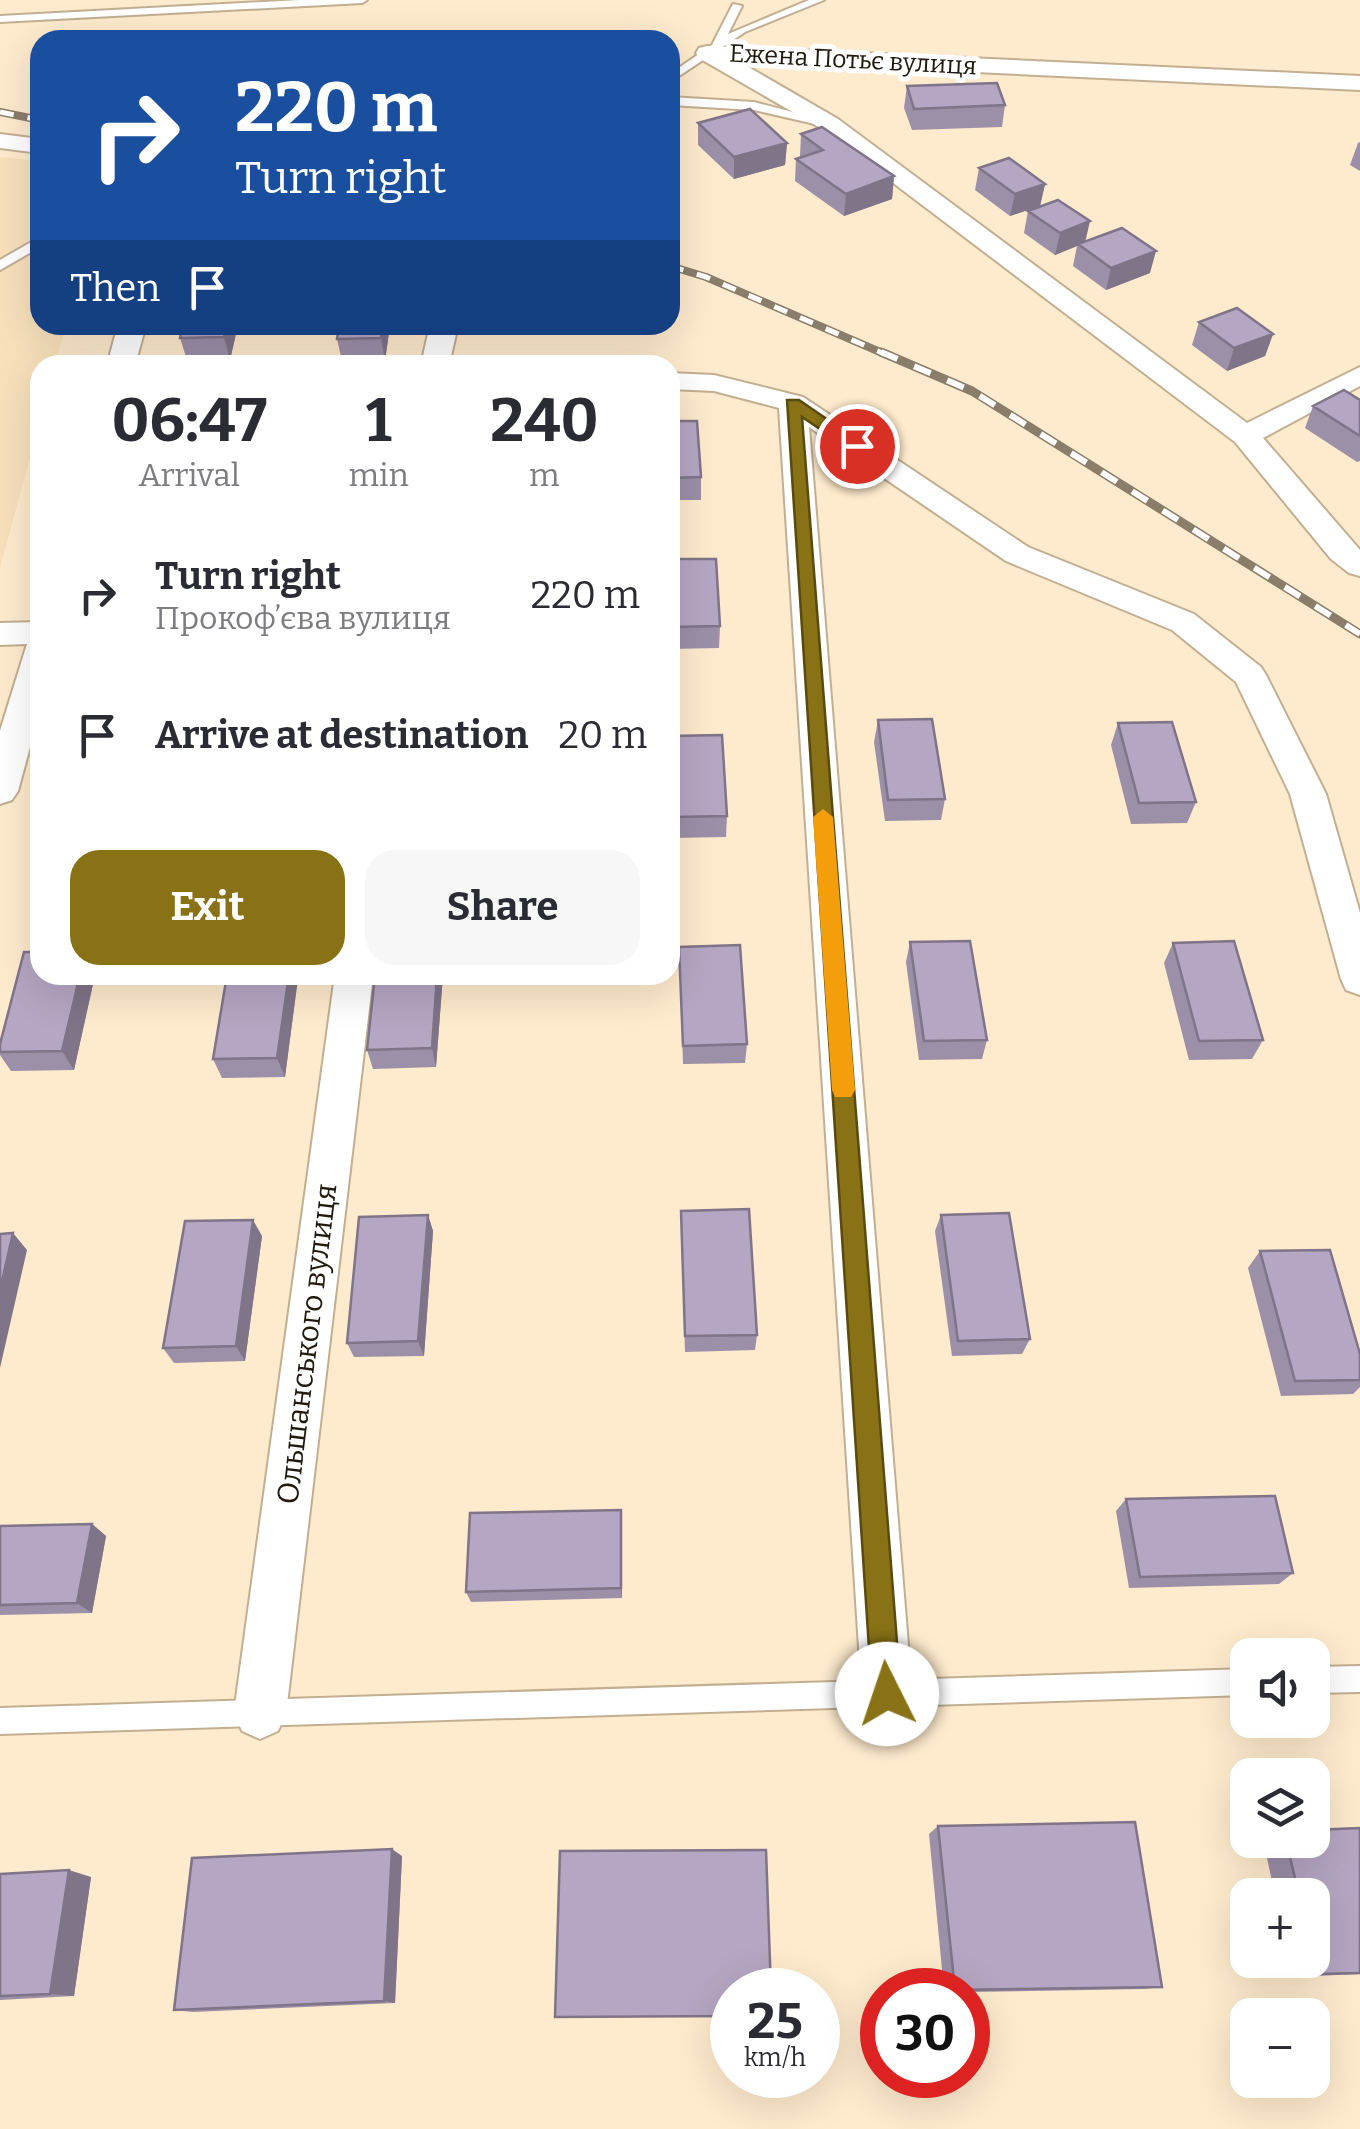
<!DOCTYPE html>
<meta charset="utf-8">
<style>
body{margin:0;font-family:Bitter,serif;background:#f7f7f7;color:#2b2b33;height:100vh;display:flex;flex-direction:column;font-size:38px;white-space:nowrap}
*{box-sizing:border-box;margin:0}
p{font-size:32px;color:#7c7c81}
.icon{flex:none;width:55px;height:55px;fill:none;stroke:currentColor;stroke-width:2;stroke-linecap:round;stroke-linejoin:round}
.map{position:relative;flex:1;overflow:hidden}
.sheet{position:absolute;left:30px;top:355px;width:650px;height:630px;display:flex;flex-direction:column;background:#fff;border-radius:30px;box-shadow:0 10px 40px #0002}
.sheet>*{flex:none}
.banner{position:absolute;left:30px;top:30px;width:650px;height:305px;border-radius:30px;box-shadow:0 10px 40px #0002;background:#1a4fa0;color:#fff;overflow:hidden}
.buttons{position:absolute;left:1230px;top:1638px;display:grid;gap:20px}
.buttons a{display:grid;place-items:center;width:100px;height:100px;border-radius:20px;background:#fff;box-shadow:0 10px 40px #0002;font-size:50px}
.speed{position:absolute;left:710px;top:1968px;display:flex;gap:20px;font-size:50px;font-weight:700;text-align:center}
.speed>*{display:grid;place-content:center;width:130px;height:130px;border-radius:50%;background:#fff;box-shadow:0 10px 40px #0002;line-height:1}
.speed small{font-size:25px;font-weight:400}
.speed .limit{border:15px solid #d22;background:#fff;color:#111}
.pin{position:absolute;display:grid;place-items:center;width:85px;height:85px;color:#fff;margin:-42px;border:5px solid #fff;border-radius:50%;box-shadow:0 2px 10px #0007}
.me{position:absolute;width:110px;margin:-55px;rotate:356deg;stroke-linejoin:round;filter:drop-shadow(0 0 8px #0008)}
.turn{display:flex;align-items:center;gap:35px;height:210px;padding:0 40px;font-size:45px}
.turn .icon{width:130px;height:130px;stroke-width:2.5}
.turn b{display:block;font-size:70px;line-height:85px}
.then{display:flex;align-items:center;height:95px;padding:0 40px;background:#0003;gap:20px;font-size:38px}
.eta{display:flex;justify-content:space-evenly;align-items:center;height:170px;text-align:center}
.eta b{font-size:60px;font-weight:700;line-height:70px}
.cta{display:flex;gap:20px;margin-top:auto;padding:20px 40px}
.cta a{flex:1;height:115px;border-radius:30px;background:#897215;color:#fff;font-size:40px;font-weight:700;line-height:115px;text-align:center}
.cta a+a{background:#f7f7f7;color:#2b2b33}
ul{padding:0;list-style:none}
li{display:flex;align-items:center;gap:30px;height:140px;padding:0 40px}
li div{flex:1}
li b{display:block;font-size:38px}
li em{font-style:normal}
.map>svg:first-child{display:block}
.built{fill:#f8e0bb}
.lines{fill:none;stroke-linecap:round;stroke-linejoin:round}
.lane-casing{stroke:#c2af92;stroke-width:4}
.street-casing{stroke:#c2af92;stroke-width:4}
.lane{fill:#fff;fill-rule:evenodd}
.street{fill:#fff;fill-rule:evenodd}
.rail-far1-casing{stroke:#8a7d69;stroke-width:8}
.rail-casing{stroke:#8a7d69;stroke-width:9}
.rail-far1{stroke:#fff;stroke-width:5;stroke-dasharray:14;stroke-linecap:butt}
.rail{stroke:#fff;stroke-width:6;stroke-dasharray:18;stroke-linecap:butt}
.wall{fill:#9c8fa8}
.shaded-wall{fill:#7f7488}
.building{fill:#b5a6c3;stroke:#7f7488;stroke-width:2.5}
.route{fill:#897215;stroke:#594a0e;stroke-width:2.5}
.slow{fill:#f59e0b}
.labels{text-anchor:middle;dominant-baseline:central;stroke-width:10;stroke-linejoin:round;paint-order:stroke}
.far-street-label{font-size:25px;fill:#20190e;stroke:#fff}
.street-label{font-size:30px;fill:#20190e;stroke:#fff}
</style>
<div class="map">
<svg width="1360" height="2129" viewBox="0 0 1360 2129">
<rect width="100%" height="100%" fill="#feeacc"/>
<path class="built" d="M0 157 40 161V325H66L55 365H40V421L0 568Z"/>
<g class="lines">
<g class="lane-casing">
<path id="lane" d="M300 0H367L362 3 0 22V16Z
M809 0H824L745 32 670 82V74L712 45 733 4 742 6 728 34Z
M670 97 754 102 834 123 828 127 754 110 670 105Z
M40 237V247L0 270V260Z
M1360 1666V1692L1312 1693V1667Z
M1248 1669V1695L0 1734V1708Z"/>
</g>
<g class="street-casing">
<path id="street" d="M707 46 1360 76V90L738 61 838 119 1247 423 1360 367V386L1263 438 1360 550V576L1349 573 1331 559 1235 442 822 129 699 58 696 53 699 48Z
M0 134 40 139V153L0 148Z
M118 325H146L135 365H107Z
M430 325H458L449 365H421Z
M670 373 714 375 803 397 1028 547 1194 614 1261 667 1266 675 1326 794 1360 913V995L1346 990 1341 979 1290 794 1236 682 1172 630 1006 561 809 427 912 1694 905 1712 887 1719 869 1712 862 1694 779 408 714 391 670 389Z
M40 622V710L18 791 12 800 0 804V731L27 644 0 645V623Z
M335 975H373L286 1713 278 1731 260 1739 242 1731 234 1713Z"/>
</g>
<use href="#lane" class="lane"/>
<use href="#street" class="street"/>
<g class="rail-far1-casing">
<path id="rail-far1" d="M0 112 40 120
M670 266 706 277 887 355"/>
</g>
<g class="rail-casing">
<path id="rail" d="M881 352 972 391 1360 634"/>
</g>
<use href="#rail-far1" class="rail-far1"/>
<use href="#rail" class="rail"/>
</g>
<path class="wall" d="M907 86 1005 105 1002 127 912 130 904 108Z
M698 123 787 143 785 165 734 179 698 145Z
M801 134 894 176 892 199 844 216 795 181 796 159 801 157 800 156Z
M1360 142V171L1350 165 1358 143Z
M979 168 1045 184 1040 206 1010 216 975 190Z
M1028 211 1085 241 1150 273 1106 290 1073 266 1077 246 1055 255 1024 233Z
M1199 322 1273 334 1265 356 1227 371 1192 345Z
M183 325H238L230 360H187L180 338Z
M390 325 385 361H342L337 339Z
M1360 400V461L1357 462 1305 428 1313 406Z
M670 421 701 477V500H670Z
M670 559 720 626 719 648 670 649Z
M878 720 945 799 941 820 885 821 874 742Z
M1118 723 1196 802 1187 823 1131 824 1111 745Z
M670 736 727 816 726 837 670 838Z
M910 942 987 1040 982 1059 919 1060 906 962Z
M1173 943 1263 1040 1252 1059 1189 1060 1164 963Z
M679 947 747 1044 745 1063 683 1064Z
M40 975H95L74 1070 11 1071 0 1055V1044Z
M443 975 436 1067 373 1069 367 1050Z
M298 978 285 1077 222 1078 213 1059Z
M428 1215 433 1231 424 1356 354 1357 347 1343Z
M941 1215 1030 1339 1022 1354 952 1356 935 1231Z
M681 1228 757 1335 755 1350 685 1352Z
M262 1236 245 1361 174 1363 163 1348Z
M1260 1251 1360 1354V1387L1353 1394 1281 1396 1248 1268Z
M1126 1499 1293 1573 1279 1584 1129 1588 1116 1511Z
M622 1522V1598L471 1602 466 1592Z
M92 1524 106 1536 92 1613 0 1615V1526Z
M938 1826 1162 1987 1144 1989 968 1992V1990H944L929 1834Z
M1360 1828V1974L1293 1977 1289 1960H1312V1895H1275L1263 1840H1312Z
M402 1856 395 2003 193 2012 174 2010Z
M0 1874 91 1877 74 1996 0 2000Z
M732 1990V2017H555Z"/>
<path class="shaded-wall" d="M787 143 785 165 734 179V157Z
M894 176 892 199 844 216 846 194Z
M1045 184 1040 206 1010 216 1015 194Z
M1090 221 1085 243 1078 244 1077 246 1055 255 1060 233Z
M1156 251 1150 273 1106 290 1111 268Z
M227 325H238L230 360 224 337Z
M383 325H390L385 361 381 338Z
M1273 334 1265 356 1227 371 1234 348Z
M80 975H95L74 1070 62 1051Z
M289 975H297L298 978 285 1077 277 1058Z
M437 975H443L436 1067 432 1048Z
M428 1215 433 1231 424 1356 418 1341Z
M253 1220 262 1236 245 1361 236 1346Z
M13 1233 27 1250 0 1368V1290Z
M621 1510 622 1522V1598L621 1588Z
M92 1524 106 1536 92 1613 77 1603Z
M392 1849 402 1856 395 2003 384 2001Z
M69 1870 91 1877 74 1996 50 1994Z"/>
<path class="building" d="M997 83 1005 105 914 109 907 86Z
M750 109 787 143 734 157 698 123Z
M822 127 894 176 846 194 796 159 823 150 801 134Z
M1009 158 1045 184 1015 194 979 168Z
M1058 200 1090 221 1060 233 1028 211Z
M1122 228 1156 251 1111 268 1078 244Z
M1237 308 1273 334 1234 348 1199 322Z
M183 325H227L224 337 180 338Z
M339 325H383L381 338 337 339Z
M1344 390 1360 400V436L1313 406Z
M670 421H697L701 477 670 478Z
M670 559H716L720 626 670 627Z
M932 719 945 799 888 800 878 720Z
M1172 722 1196 802 1139 803 1118 723Z
M722 735 727 816 670 817V736Z
M970 941 987 1040 924 1041 910 942Z
M1234 941 1263 1040 1199 1041 1173 943Z
M740 945 747 1044 683 1046 679 947Z
M24 952H40V975H80L62 1051 0 1052V1044Z
M227 975H289L277 1058 213 1059Z
M375 975H437L432 1048 367 1050Z
M749 1209 757 1335 685 1336 681 1211Z
M1009 1213 1030 1339 958 1341 941 1215Z
M428 1215 418 1341 347 1343 359 1217Z
M253 1220 236 1346 163 1348 185 1221Z
M13 1233 0 1290V1234Z
M1330 1250 1360 1354V1380L1295 1381 1260 1251Z
M1275 1496 1293 1573 1140 1577 1126 1499Z
M621 1510V1588L466 1592 470 1513Z
M92 1524 77 1603 0 1605V1526Z
M1135 1822 1162 1987 955 1990 938 1826Z
M1360 1828V1973L1317 1974 1312 1956V1895H1299L1286 1840H1312V1830Z
M392 1849 384 2001 174 2010 192 1858Z
M766 1850 771 1990H732V2016L555 2017 560 1851Z
M69 1870 50 1994 0 1996V1874Z"/>
<path class="route" d="M787 400H799L866 446 851 450 802 417 901 1694 897 1704 887 1708 877 1704 872 1694Z"/>
<path class="slow" d="M823 809 833 817 855 1090 851 1097H835L832 1090 813 817Z"/>
<g class="labels">
<g class="far-street-label">
<text transform="translate(853 60) rotate(3)">Ежена Потьє вулиця</text>
</g>
<g class="street-label">
<text transform="translate(307 1344) rotate(-83)">Ольшанського вулиця</text>
</g>
</g>
</svg>
<div class="buttons">
<a><svg class="icon" aria-label="sound" viewBox="0 0 24 24"><path d="M4 9h4l5-4v14l-5-4H4zM17 9q2 3 0 6"/></svg></a>
<a><svg class="icon" aria-label="layers" viewBox="0 0 24 24"><path d="M12 4l9 5-9 5-9-5zM3 14l9 5 9-5"/></svg></a>
<a>+</a>
<a>−</a>
</div>
<div class="speed"><div>25<small>km/h</small></div><div class="limit">30</div></div>
<div class="pin" style="left:857px;top:446px;background:#d93025"><svg class="icon" aria-label="arrive" viewBox="0 0 24 24"><path d="M6 21V4h12l-3 4 3 4H6"/></svg></div>
<svg class="me" style="left:887px;top:1694px" viewBox="-20 -20 40 40"><circle r="19" fill="#fff"/><path d="M0-13L10 11 0 6-10 11z" fill="#897215"/></svg>
<div class="banner">
<div class="turn"><svg class="icon" aria-label="right" viewBox="0 0 24 24"><path d="M7 20v-9h11M14 6l5 5-5 5"/></svg><div><b>220 m</b>Turn right</div></div>
<div class="then">Then<svg class="icon" aria-label="arrive" viewBox="0 0 24 24"><path d="M6 21V4h12l-3 4 3 4H6"/></svg></div>
</div>
<section class="sheet">
<div class="eta">
<div><b>06:47</b><p>Arrival</p></div>
<div><b>1</b><p>min</p></div>
<div><b>240</b><p>m</p></div>
</div>
<ul>
<li><svg class="icon" aria-label="right" viewBox="0 0 24 24"><path d="M7 20v-9h11M14 6l5 5-5 5"/></svg><div><b>Turn right</b><p>Прокоф’єва вулиця</p></div><em>220 m</em></li>
<li><svg class="icon" aria-label="arrive" viewBox="0 0 24 24"><path d="M6 21V4h12l-3 4 3 4H6"/></svg><div><b>Arrive at destination</b></div><em>20 m</em></li>
</ul>
<div class="cta"><a>Exit</a><a>Share</a></div>
</section>
</div>
